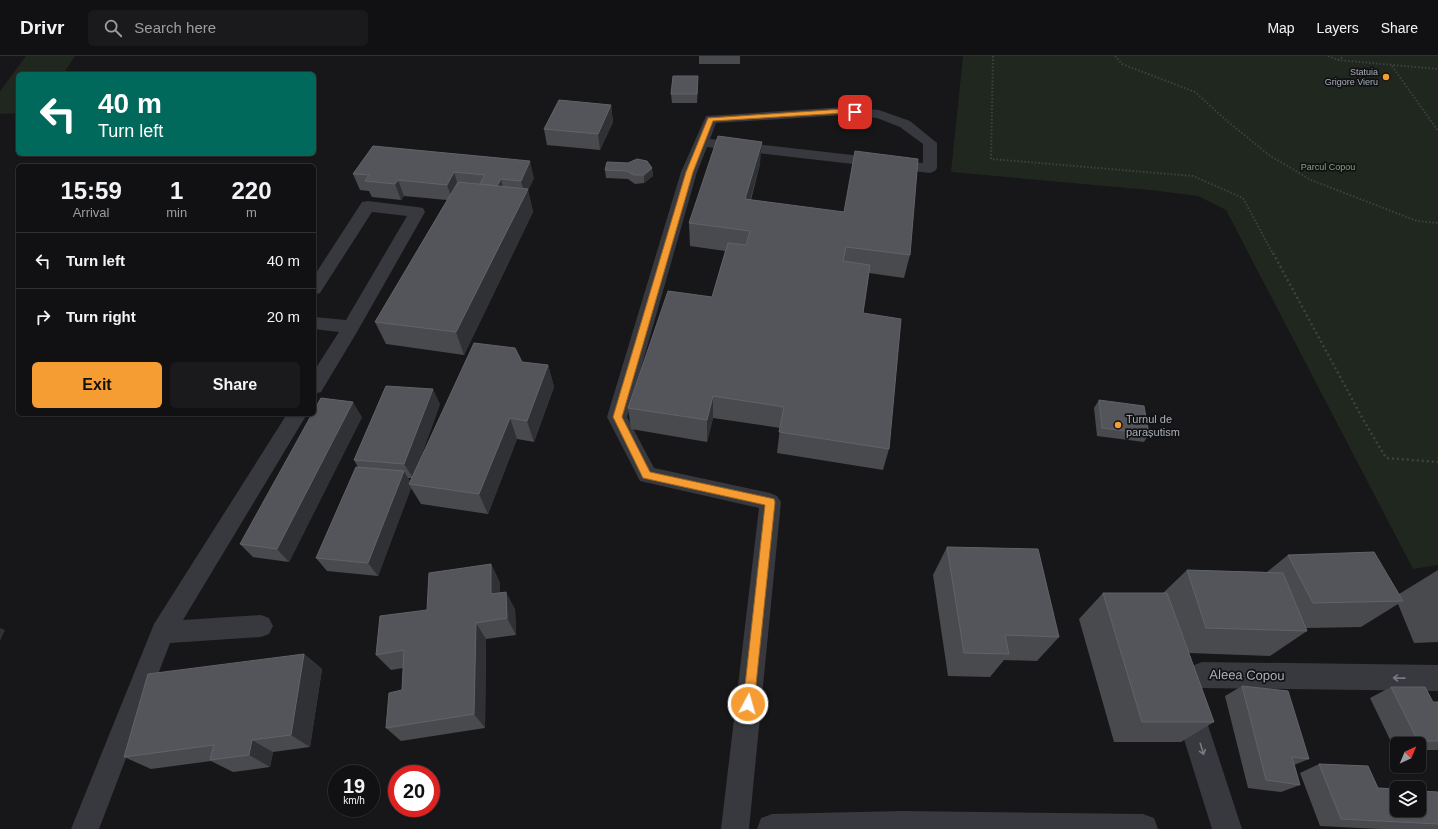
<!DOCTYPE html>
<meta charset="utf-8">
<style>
body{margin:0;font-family:Helvetica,sans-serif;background:#1a1a1c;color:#f1f3f6;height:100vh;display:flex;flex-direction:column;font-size:15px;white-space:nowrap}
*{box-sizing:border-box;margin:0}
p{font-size:13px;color:#9c9da0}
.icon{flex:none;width:22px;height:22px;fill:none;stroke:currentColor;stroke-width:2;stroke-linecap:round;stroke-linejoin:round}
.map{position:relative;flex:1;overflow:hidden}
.side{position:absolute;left:16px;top:108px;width:300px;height:252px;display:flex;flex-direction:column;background:#111113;border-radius:6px;box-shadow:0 1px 3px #0004,0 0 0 1px #303133}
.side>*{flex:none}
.banner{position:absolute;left:16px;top:16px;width:300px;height:84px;border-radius:6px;box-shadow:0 1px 3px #0004,0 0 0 1px #303133;background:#00695c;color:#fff;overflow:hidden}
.needle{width:26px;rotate:44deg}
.controls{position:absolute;left:1390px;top:681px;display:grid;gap:8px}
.controls a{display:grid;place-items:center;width:36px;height:36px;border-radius:6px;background:#111113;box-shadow:0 1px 3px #0004,0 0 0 1px #303133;font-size:20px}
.speed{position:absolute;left:328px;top:709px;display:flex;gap:8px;font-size:20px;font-weight:700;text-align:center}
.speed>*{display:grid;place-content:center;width:52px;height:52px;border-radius:50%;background:#111113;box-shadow:0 1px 3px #0004,0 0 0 1px #303133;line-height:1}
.speed small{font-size:10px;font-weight:400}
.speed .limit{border:6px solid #d22;background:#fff;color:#111}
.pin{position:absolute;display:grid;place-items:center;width:34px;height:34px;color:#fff;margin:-17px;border-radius:8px;box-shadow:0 2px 6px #0006}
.me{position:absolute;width:44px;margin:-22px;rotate:6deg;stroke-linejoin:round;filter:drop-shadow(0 0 3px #0008)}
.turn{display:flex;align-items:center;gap:14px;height:84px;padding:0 16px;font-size:18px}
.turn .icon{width:52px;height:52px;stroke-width:2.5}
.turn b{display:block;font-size:28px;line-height:34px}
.eta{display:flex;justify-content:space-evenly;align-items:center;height:68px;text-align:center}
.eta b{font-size:24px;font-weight:800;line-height:28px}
.primary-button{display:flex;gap:8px;margin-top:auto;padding:8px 16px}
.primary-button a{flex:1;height:46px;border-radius:6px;background:#f59c32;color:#111;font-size:16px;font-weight:800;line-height:46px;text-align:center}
.primary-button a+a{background:#1a1a1c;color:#f1f3f6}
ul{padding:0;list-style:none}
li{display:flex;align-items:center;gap:12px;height:56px;padding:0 16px;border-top:1px solid #303133}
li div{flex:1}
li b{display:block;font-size:15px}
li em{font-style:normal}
header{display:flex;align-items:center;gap:24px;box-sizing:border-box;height:56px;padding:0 20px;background:#111113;border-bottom:1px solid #303133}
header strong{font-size:19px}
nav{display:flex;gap:22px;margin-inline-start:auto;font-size:14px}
.search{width:280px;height:36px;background:#1a1a1c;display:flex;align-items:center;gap:10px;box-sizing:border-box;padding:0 14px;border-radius:6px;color:#9c9da0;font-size:15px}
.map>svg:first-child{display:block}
.green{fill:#1f271f}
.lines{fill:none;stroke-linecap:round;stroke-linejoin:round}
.path-far1{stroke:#3e4145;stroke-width:2;stroke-dasharray:1.5 2;stroke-linecap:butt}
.path{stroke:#3e4145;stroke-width:2.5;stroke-dasharray:2 3;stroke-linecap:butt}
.lane{fill:#38393e;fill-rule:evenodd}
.street{fill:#38393e;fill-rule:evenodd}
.wall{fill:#484a4e;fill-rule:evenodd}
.shaded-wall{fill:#303134}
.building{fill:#53555a;stroke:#606368}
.oneway{stroke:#767a82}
.route{fill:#f59c32;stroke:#9f6520}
.poi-dot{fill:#f59c32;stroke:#121214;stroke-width:1.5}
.labels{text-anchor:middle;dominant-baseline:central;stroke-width:3.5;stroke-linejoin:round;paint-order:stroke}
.far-poi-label{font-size:9px;fill:#a9b0b9;stroke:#121214;text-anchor:end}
.far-park-label{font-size:9px;fill:#82a47f;stroke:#121214}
.poi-label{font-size:11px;fill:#a9b0b9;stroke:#121214;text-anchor:start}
.near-street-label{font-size:13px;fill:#a9b0b9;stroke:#121214}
</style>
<header>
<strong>Drivr</strong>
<div class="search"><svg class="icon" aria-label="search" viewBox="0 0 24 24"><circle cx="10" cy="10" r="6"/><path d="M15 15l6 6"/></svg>Search here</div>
<nav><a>Map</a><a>Layers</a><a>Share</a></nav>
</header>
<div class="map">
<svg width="1438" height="773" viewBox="0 0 1438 773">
<rect width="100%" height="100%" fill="#171719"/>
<path class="green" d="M26 0H75L63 18H18V57L0 58V35Z
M963 0H1438V509L1413 513 1226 154 1198 140 1150 134 951 116Z"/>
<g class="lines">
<path class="path-far1" d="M993 0 991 103 1193 120 1243 142 1273 198
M1115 0 1122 8 1195 36 1227 65 1269 99 1311 124 1417 165 1438 167
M1328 0 1338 4 1438 13
M1338 4 1344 0
M1392 10 1438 75"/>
<path class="path" d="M1273 197 1364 365 1386 402 1438 406"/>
<path class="lane" d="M844 51 879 54 910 65 937 87V112L935 115 930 117 707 91 697 116 627 361 654 412 770 437 777 440 781 446 749 773H721L759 452 640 425 607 361 681 116 706 60ZM844 59 877 62 900 71 923 88V107L710 83 716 67Z
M368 145 417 151 423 152 425 156 357 276 321 336 314 338V315L339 276 314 273V261L346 264 407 160 372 156 320 237 314 239V220L362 146Z
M287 358H307L183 564 261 559 269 562 273 570 269 578 261 581 170 587 99 773H71L154 568Z"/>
<path class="street" d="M1202 606 1438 609V635L1202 632 1199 633 1201 648 1242 773H1212L1173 648 1172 633 1180 615Z
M903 755 1143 758 1154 762 1158 773H757L761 762 772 758Z"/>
</g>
<path class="wall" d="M699 0H740V8H699Z
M698 29 697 47H672L671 38Z
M611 49 613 66 600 94 547 89 544 73Z
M373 90 534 122 528 134 533 156 464 299 386 288 375 266 447 144 404 140 401 144 372 141 369 135 360 134 353 118Z
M760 108 751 144 910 199 904 222 869 217 863 257 889 393 883 414 777 397 780 372 713 362 707 386 631 373 628 352 712 241 725 195 690 190 689 167Z
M652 112 653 120 644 127 635 128 628 123 606 122 605 114Z
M522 306 548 309 554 331 534 386 517 383 488 458 421 448 411 432 378 520 327 515 316 502 358 411 354 404 440 348 415 417ZM408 422H412L410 426Z
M1099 344 1149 378 1144 386 1097 380 1094 352Z
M362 361 289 506 253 501 240 488Z
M947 491 1059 581 1037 605 1004 604 990 621 948 620 933 519Z
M1288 499 1399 538 1438 514V586L1414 587 1398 548 1361 571 1306 572 1307 575 1270 600 1189 597 1214 666 1181 686H1114L1079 563 1103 537H1163L1187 514 1267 516Z
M491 508 500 527V537L515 553 516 579 486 583 485 672 401 685 386 672 402 634 403 612 391 614 376 599 427 554Z
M304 598 322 613 310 691 273 696 270 711 233 716 211 705 151 713 124 701Z
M1242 630 1309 703 1294 709 1300 729 1281 736 1248 732 1225 640Z
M1391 631 1433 646H1438V694H1419V688H1397V694H1395L1370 642Z
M1319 708 1378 732 1438 736V773H1380L1320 770 1300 717Z"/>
<path class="shaded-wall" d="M611 49 613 66 600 94 598 78Z
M762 86 760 108 744 166 745 143Z
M530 105 534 122 528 134 533 156 464 299 456 276 525 140 521 125Z
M652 112 653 120 644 127V119Z
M454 116 459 133 453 145 447 129Z
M501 123 505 139 494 136Z
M398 124 404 140 401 144 395 128Z
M548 309 554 331 534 386 527 365Z
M433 333 440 348 413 422 404 408Z
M713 340V362L707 386V364Z
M353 346 362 361 289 506 277 493Z
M510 362 517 383 488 458 479 438Z
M404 415 412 429 409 428 411 432 378 520 368 507Z
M491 508 500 527V556L491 538Z
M506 536 515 553 516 579 507 562Z
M476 567 486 583 485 672 474 658Z
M0 572 5 574 0 585Z
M304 598 322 613 310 691 291 679Z
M252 684 273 696 270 711 249 699Z"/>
<path class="building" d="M673 20H698L697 38H671Z
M559 44 611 49 598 78 544 73Z
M718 80 762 86 745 143 844 156 855 95 918 103 910 199 846 191 843 205 870 209 863 257 901 263 889 393 779 376 784 351 713 340 707 364 628 352 668 235 712 241 728 187 746 189 750 175 689 167Z
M373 90 530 105 521 125 501 123 497 130 480 128 485 119 454 116 447 129 398 124 395 128 365 125 369 119 353 118Z
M637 103 647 105 652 112 644 119H634L627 115 605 114 607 106 628 107Z
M458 126 528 133 456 276 375 266Z
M474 287 515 292 522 306 548 309 527 365 510 362 479 438 409 428Z
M386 330 433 333 404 408 354 404Z
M321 342 353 346 277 493 240 488 312 358H314V354Z
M1099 344 1144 350 1149 378 1102 372Z
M356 411 404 415 368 507 316 502Z
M947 491 1038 493 1059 581 1005 579 1009 598 964 597Z
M1374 496 1403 545 1313 547 1288 499Z
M491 508V538L506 536 507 562 476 567 474 658 386 672 389 637 402 634 404 594 376 599 380 560 427 554 429 517Z
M1187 514 1283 517 1307 575 1206 572Z
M1103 537H1167L1214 666H1142Z
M304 598 291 679 252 684 249 699 210 704 214 689 124 701 148 618Z
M1242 630 1288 635 1309 703 1292 701 1300 729 1266 724Z
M1391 631H1425L1433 646H1438V685H1418Z
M1319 708 1368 710 1378 732 1397 733V754H1419V735L1438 736V768L1341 763Z"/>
<defs><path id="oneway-shaft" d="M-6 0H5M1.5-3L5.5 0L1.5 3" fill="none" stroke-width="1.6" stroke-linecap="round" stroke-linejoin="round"/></defs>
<g class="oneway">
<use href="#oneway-shaft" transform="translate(1399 622) rotate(-179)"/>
<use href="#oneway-shaft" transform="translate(1202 693) rotate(73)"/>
</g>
<path class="route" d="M844 53 855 54 859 56 855 58 844 57 713 65 693 116 622 361 650 416 770 442 774 443 775 446 754 648 752 652 748 654 744 652 743 648 765 449 643 422 613 361 686 116 708 62Z"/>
<g class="poi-dot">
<circle cx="1386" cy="21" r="4"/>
<circle cx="1118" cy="369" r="4"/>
</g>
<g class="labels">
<g class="far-poi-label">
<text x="1378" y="16">Statuia<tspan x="1378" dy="10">Grigore Vieru</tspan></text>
</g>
<g class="far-park-label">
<text x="1328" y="111">Parcul Copou</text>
</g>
<g class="poi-label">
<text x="1126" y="363">Turnul de<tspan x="1126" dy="13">parașutism</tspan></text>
</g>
<g class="near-street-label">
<text transform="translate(1247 619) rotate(1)">Aleea Copou</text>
</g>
</g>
</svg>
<div class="controls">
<a><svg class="needle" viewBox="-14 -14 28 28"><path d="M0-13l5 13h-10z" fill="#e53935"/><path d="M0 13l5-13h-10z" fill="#9c9da0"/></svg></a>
<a><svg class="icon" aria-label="layers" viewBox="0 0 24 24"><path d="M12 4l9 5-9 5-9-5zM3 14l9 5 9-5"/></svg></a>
</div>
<div class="speed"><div>19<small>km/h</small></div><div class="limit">20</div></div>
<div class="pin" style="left:855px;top:56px;background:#d93025"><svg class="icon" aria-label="arrive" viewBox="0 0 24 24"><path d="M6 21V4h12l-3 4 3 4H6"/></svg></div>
<svg class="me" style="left:748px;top:648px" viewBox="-20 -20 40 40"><circle r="17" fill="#f59c32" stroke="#fff" stroke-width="3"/><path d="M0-11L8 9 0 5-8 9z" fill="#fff"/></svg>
<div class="banner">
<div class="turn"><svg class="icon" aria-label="left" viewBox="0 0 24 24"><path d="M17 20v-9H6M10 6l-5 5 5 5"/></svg><div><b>40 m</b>Turn left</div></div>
</div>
<section class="side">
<div class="eta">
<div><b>15:59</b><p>Arrival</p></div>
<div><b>1</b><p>min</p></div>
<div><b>220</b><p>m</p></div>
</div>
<ul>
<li><svg class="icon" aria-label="left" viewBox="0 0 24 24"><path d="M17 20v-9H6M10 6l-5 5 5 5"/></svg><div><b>Turn left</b></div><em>40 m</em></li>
<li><svg class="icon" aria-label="right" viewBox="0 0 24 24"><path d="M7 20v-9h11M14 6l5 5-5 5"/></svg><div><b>Turn right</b></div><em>20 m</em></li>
</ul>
<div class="primary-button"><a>Exit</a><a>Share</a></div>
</section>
</div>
